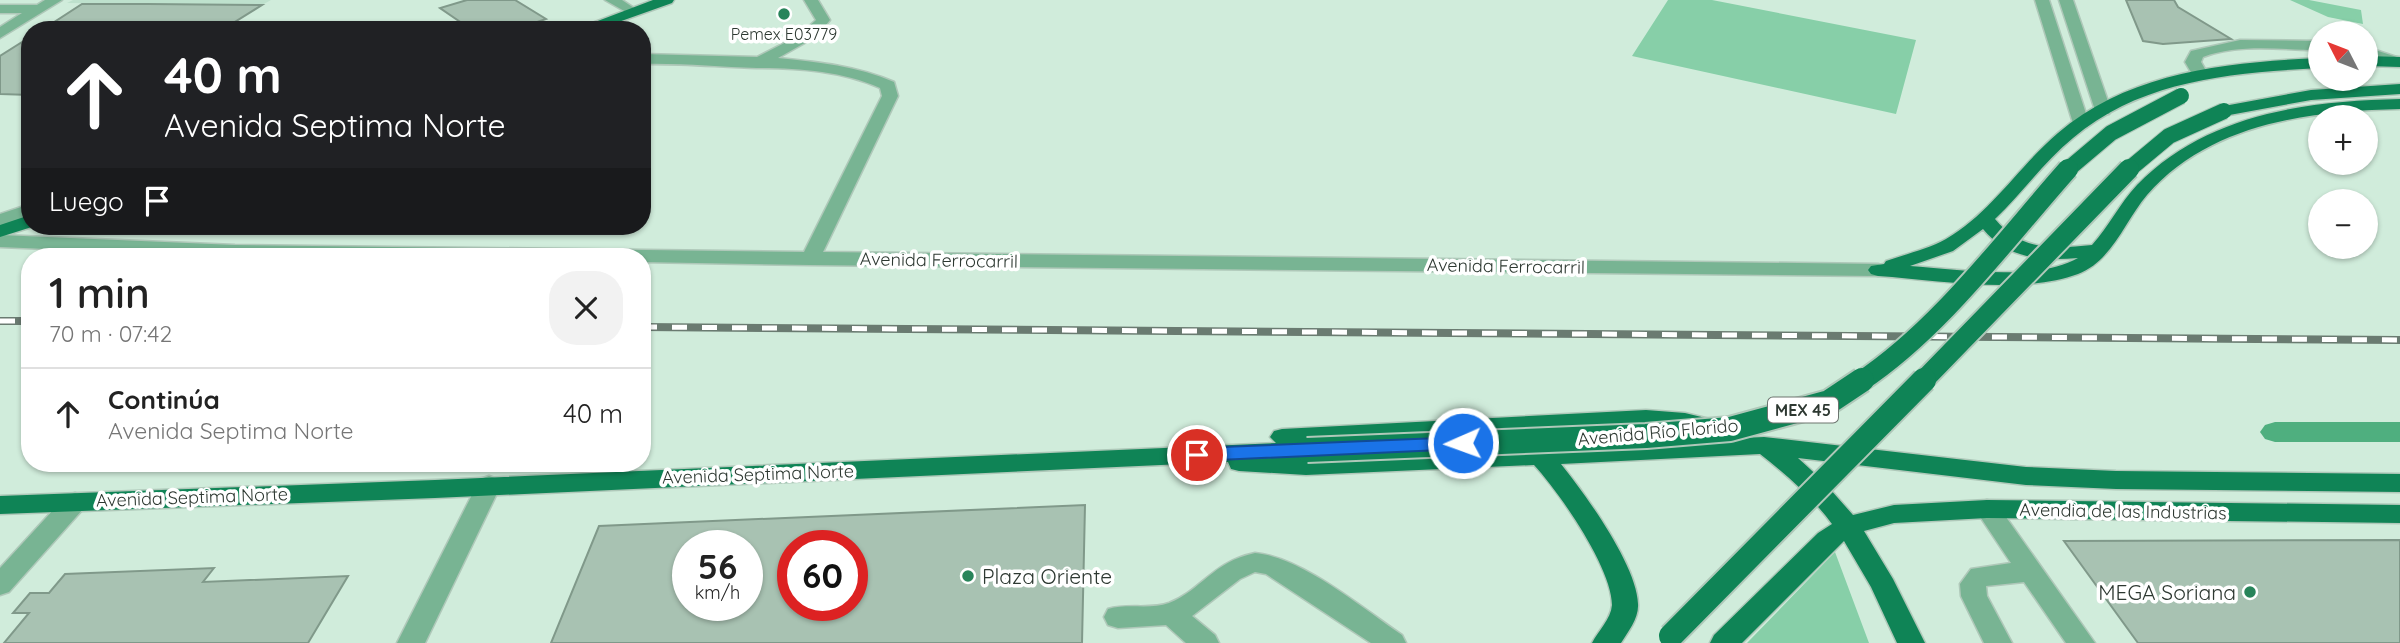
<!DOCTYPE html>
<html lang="es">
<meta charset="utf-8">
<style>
body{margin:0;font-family:Quicksand,sans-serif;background:#f2f2f2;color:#222;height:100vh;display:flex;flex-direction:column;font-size:26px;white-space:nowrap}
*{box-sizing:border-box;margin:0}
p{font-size:23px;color:#767676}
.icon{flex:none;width:38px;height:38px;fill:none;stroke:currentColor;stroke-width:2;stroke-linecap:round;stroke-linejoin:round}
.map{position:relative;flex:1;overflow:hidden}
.panel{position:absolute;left:21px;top:248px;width:630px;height:224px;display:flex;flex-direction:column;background:#fff;border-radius:28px;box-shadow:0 2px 5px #0004}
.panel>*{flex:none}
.hud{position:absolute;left:21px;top:21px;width:630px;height:214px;border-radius:28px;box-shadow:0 2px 5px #0004;background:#202124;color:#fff;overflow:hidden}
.needle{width:46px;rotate:312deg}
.buttons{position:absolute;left:2308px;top:21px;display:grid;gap:14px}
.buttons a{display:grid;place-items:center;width:70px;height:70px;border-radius:50%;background:#fff;box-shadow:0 2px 5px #0004;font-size:35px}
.speed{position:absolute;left:672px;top:530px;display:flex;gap:14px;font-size:35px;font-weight:700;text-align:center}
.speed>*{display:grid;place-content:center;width:91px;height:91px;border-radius:50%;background:#fff;box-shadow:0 2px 5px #0004;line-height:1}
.speed small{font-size:18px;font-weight:400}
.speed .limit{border:10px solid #d22;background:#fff;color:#111}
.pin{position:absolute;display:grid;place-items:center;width:60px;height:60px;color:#fff;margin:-30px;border:4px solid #fff;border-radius:50%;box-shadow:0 2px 7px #0007}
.me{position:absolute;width:77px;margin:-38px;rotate:268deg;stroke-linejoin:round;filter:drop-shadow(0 0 5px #0008)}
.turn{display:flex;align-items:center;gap:24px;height:147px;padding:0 28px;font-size:32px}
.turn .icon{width:91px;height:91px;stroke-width:2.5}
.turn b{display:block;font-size:49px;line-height:60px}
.then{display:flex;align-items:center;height:66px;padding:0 28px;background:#0003;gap:14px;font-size:26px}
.round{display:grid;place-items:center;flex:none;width:74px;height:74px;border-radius:28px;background:#f2f2f2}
.headline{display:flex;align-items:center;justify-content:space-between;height:119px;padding:0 28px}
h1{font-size:42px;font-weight:600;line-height:52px}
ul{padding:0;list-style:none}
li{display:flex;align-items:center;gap:21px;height:91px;padding:0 28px;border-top:2px solid #e0e0e0}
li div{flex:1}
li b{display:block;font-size:26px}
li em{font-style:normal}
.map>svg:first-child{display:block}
.built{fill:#bee1cd}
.green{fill:#87cfa8}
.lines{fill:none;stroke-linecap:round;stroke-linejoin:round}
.canal{fill:#4faf7f;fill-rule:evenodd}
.building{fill:#a8c2b2;stroke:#80998a;stroke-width:2;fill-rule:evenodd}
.minor-casing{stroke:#afc8b9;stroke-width:3}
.major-casing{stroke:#afc8b9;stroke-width:3}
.minor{fill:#78b493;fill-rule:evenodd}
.major{fill:#0f8456;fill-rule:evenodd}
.rail-casing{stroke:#6a7b71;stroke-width:8}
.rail{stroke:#fff;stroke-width:5;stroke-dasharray:15;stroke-linecap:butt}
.major-bridge-far2-casing{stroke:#afc8b9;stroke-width:18;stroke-linecap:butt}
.major-bridge-far1-casing{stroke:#afc8b9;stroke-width:24;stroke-linecap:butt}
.major-bridge-casing{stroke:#afc8b9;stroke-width:28;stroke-linecap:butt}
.major-bridge-far2{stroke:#0f8456;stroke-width:16}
.major-bridge-far1{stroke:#0f8456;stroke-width:20}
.major-bridge{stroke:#0f8456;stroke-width:24}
.route{fill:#1a73e8;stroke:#114b97;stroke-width:2}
.poi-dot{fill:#28845a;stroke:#fff;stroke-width:2.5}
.labels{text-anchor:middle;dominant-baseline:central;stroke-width:7;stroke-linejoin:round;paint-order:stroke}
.far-poi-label{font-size:16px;fill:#2d3831;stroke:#fff}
.shield{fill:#fff;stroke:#6c746f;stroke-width:2}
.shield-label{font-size:16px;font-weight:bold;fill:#2d3831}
.street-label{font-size:18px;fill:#2d3831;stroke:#fff}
.near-poi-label{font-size:21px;fill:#2d3831;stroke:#fff;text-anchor:start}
</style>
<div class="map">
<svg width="2400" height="643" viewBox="0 0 2400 643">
<rect width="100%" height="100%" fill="#d0ecdb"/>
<path class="built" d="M73 0H271L262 5 67 3Z"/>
<path class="green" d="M1668 0H1712L1916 40 1896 114 1632 56Z
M2290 0H2309L2361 10 2363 24 2328 17Z
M1835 552 1869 643H1747Z"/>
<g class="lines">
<path class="canal" d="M2275 422H2400V442H2275L2265 439 2260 432 2265 425Z"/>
</g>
<path class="building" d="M467 0H515L546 19 514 30H472L440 8Z
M2126 0H2174L2178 7 2231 39 2163 44 2143 41Z
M82 4H148L262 5 225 28 42 30Z
M30 37V95L0 94V56Z
M1085 505 1082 643H551L599 526ZM688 546H747V606H688ZM793 546H852V606H793Z
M2400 540V643H2138L2064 541Z
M214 568 203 582 348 576 308 643H4L29 613H13L30 593H49L65 574Z"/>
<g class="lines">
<g class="minor-casing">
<path id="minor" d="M45 0H62L0 38V27L22 13H0V5H37Z
M605 0H622L640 12 633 16Z
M804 0H818L830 20 817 36 778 58C818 62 857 66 894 82L898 96 823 252 1878 264 1885 266 1888 270 1885 274 1878 276 810 265 642 262V257H235L0 247V235L235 245 804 252 882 96 880 88C842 71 798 68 757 68 719 67 681 63 642 64V54L757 57 798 36 816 20Z
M2035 0H2049L2089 123 2087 127 2081 128 2073 123Z
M2059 0H2073L2111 110 2109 114H2097L2095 110Z
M2240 40 2320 41V50C2282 50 2240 43 2203 57L2201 62 2209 76 2207 79H2195L2185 62 2191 51Z
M2366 47 2400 58V66L2366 57Z
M30 204V216L0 226V214Z
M489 476 498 479 501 485 425 643H397L477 485 480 479Z
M75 493 84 496 87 502 84 508 9 592 0 595V568L66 496Z
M1987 500 1996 503 2095 643H2066L2024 582 1986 586 1987 596 2012 643H1984L1961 596 1960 584 1971 569 2011 563 1975 509 1978 503Z
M1255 553C1302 557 1362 608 1402 635L1406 643H1371L1266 574 1255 572 1240 579 1192 616 1215 635 1219 643H1186L1166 625 1118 628 1108 625 1104 617 1108 609C1128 603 1150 610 1169 603 1202 590 1212 562 1255 553Z"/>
</g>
<g class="major-casing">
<path id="major" d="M653 0H674L672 3 596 30H574Z
M2366 56 2400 57V67L2366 66Z
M2320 58V68C2233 73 2143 79 2073 138 2044 162 2022 193 1995 219 2021 251 2054 249 2092 245 2109 226 2120 203 2137 185 2206 114 2306 101 2400 99V109C2310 111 2210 123 2147 195 2125 221 2112 261 2078 274 2021 295 1938 280 1878 276L1871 274 1868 270 1871 266 1884 264 1886 261C1906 254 1928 249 1946 239 1991 213 2019 166 2058 133 2130 71 2230 62 2320 58ZM1983 229C2007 259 2043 261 2078 258 2036 282 1957 269 1910 266L1953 251Z
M2400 84V94L2311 100 2224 116 2216 111 2224 106 2311 90Z
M30 215V226H35L0 237V225Z
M1646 410 1685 413 1718 421 1722 427 1718 433C1707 436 1662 427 1646 426L1313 443 1319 450 1315 456 1303 458 1764 437 2026 467 2116 471 2400 474V492L2116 489 2026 485 1798 458 1822 480 1853 515 1894 505 1987 500 2400 505V523L1987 518 1894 523 1864 531 1893 579 1925 643H1897L1871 587 1844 541 1742 643H1710L1714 635 1818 533 1832 524C1812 497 1787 475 1760 454L1561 464C1585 494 1637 565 1638 604 1639 618 1628 632 1621 643H1592C1598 631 1611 619 1612 605 1612 568 1559 492 1534 465L1306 475 1239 471 1231 469 1228 462 435 498 0 514V496L435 480 1276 443 1270 437 1274 431 1282 429Z"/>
</g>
<use href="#minor" class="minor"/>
<use href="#major" class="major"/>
<g class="rail-casing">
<path id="rail" d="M0 321H30
M642 327 2400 340"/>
</g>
<use href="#rail" class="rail"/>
<g class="major-bridge-far2-casing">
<path id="major-bridge-far2" d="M2066 171 2111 133 2181 96
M2127 171 2169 136 2224 111"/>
</g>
<g class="major-bridge-far1-casing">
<path id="major-bridge-far1" d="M1860 382C1940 329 2004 241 2068 169
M1922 382 2129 169"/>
</g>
<g class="major-bridge-casing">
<path id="major-bridge" d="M1307 450 1646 436 1730 429 1829 402 1862 380
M1671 636 1924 380"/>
</g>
<use href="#major-bridge-far2" class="major-bridge-far2"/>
<use href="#major-bridge-far1" class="major-bridge-far1"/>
<use href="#major-bridge" class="major-bridge"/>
</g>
<path class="route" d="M1463 437 1472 443 1463 449 1197 461 1190 459 1188 455 1190 450 1197 448Z"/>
<g class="poi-dot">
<circle cx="784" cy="14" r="7"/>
<circle cx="968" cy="576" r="7"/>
<circle cx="2250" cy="592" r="7"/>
</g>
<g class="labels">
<g class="far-poi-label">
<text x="784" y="34">Pemex E03779</text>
</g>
<rect class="shield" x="1768" y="397.5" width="70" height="25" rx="5"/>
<g class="shield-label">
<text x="1803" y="410">MEX 45</text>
</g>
<g class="street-label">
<text transform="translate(939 260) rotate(1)">Avenida Ferrocarril</text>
<text transform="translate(1506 266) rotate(1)">Avenida Ferrocarril</text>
<text transform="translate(1658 432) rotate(-5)">Avenida Río Florido</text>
<text transform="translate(758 474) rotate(-2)">Avenida Septima Norte</text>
<text transform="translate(192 497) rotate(-2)">Avenida Septima Norte</text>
<text transform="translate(2123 511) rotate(1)">Avendia de las Industrias</text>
</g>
<g class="near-poi-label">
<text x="982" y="576">Plaza Oriente</text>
<text x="2236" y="592" text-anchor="end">MEGA Soriana</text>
</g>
</g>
</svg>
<div class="buttons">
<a><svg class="needle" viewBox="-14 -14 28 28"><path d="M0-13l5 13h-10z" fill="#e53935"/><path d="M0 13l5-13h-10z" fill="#767676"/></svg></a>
<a>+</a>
<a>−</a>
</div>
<div class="speed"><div>56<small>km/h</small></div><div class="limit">60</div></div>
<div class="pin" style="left:1197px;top:455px;background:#d93025"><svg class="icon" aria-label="arrive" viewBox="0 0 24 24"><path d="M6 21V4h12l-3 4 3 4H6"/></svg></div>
<svg class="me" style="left:1463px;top:443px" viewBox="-20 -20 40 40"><circle r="17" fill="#1a73e8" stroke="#fff" stroke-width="3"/><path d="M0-11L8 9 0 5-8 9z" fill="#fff"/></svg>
<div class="hud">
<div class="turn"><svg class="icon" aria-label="ahead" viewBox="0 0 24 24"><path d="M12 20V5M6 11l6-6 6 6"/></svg><div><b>40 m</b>Avenida Septima Norte</div></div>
<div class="then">Luego<svg class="icon" aria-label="arrive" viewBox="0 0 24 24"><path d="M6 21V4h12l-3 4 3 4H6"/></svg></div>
</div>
<section class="panel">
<div class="headline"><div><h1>1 min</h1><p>70 m · 07:42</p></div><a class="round"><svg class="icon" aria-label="close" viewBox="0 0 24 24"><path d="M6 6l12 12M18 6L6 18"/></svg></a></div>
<ul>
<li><svg class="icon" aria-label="ahead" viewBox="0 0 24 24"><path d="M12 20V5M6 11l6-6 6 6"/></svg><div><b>Continúa</b><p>Avenida Septima Norte</p></div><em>40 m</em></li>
</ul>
</section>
</div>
